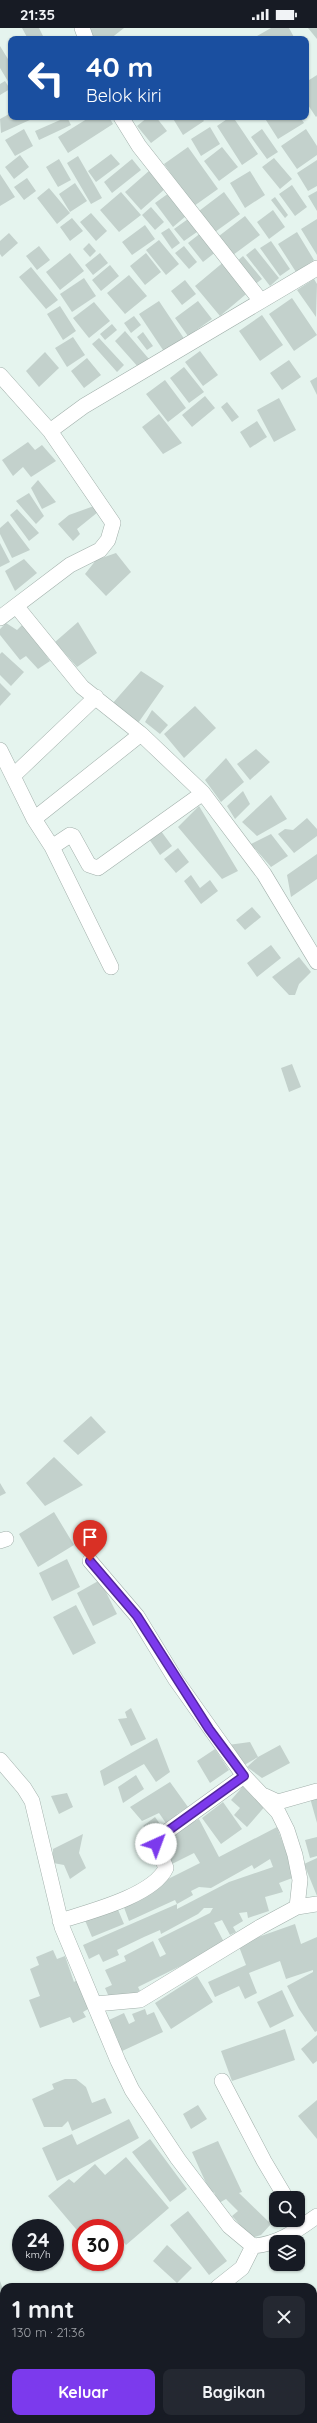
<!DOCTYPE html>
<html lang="id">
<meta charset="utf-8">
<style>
body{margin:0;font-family:Quicksand,sans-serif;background:#242831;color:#f1f3f6;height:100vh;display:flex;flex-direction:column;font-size:15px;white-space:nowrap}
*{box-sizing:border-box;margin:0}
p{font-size:13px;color:#9ea1a6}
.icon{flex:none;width:22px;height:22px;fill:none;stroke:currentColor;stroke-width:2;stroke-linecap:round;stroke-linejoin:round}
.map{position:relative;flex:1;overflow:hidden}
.drawer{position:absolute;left:0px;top:2255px;width:317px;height:140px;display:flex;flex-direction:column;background:#171b24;border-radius:12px 12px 0 0;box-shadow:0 1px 3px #0004}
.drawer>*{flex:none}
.guide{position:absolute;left:8px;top:8px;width:301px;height:84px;border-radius:8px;box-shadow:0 1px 3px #0004;background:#1a4fa0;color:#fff;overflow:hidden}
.fabs{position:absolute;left:269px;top:2163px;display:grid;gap:8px}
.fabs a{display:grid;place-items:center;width:36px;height:36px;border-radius:8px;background:#171b24;box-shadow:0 1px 3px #0004;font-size:20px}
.speed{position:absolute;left:12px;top:2191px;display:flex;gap:8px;font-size:20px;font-weight:700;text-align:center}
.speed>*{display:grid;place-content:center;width:52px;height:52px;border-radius:50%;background:#171b24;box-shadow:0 1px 3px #0004;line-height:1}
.speed small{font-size:10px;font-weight:400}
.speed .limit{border:6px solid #d22;background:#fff;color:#111}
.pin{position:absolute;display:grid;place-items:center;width:34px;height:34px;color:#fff;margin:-41px -17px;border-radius:50% 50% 50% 0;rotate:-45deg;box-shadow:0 0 4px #0007}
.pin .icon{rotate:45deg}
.me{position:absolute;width:44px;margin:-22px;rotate:43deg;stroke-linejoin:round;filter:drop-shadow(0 0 3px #0008)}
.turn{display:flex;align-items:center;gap:14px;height:84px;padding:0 12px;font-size:18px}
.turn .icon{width:52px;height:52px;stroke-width:2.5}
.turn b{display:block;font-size:28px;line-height:34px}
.round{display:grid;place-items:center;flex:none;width:42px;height:42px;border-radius:8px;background:#242831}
.head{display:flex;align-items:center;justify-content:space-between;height:68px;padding:0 12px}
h1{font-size:24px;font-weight:800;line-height:30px}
.cta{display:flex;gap:8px;margin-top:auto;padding:8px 12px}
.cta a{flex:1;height:46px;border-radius:8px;background:#7c3aed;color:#fff;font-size:16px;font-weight:800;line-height:46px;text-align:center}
.cta a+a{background:#242831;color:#f1f3f6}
.status{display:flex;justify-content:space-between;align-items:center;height:28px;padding:0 20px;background:#171b24;direction:ltr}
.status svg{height:11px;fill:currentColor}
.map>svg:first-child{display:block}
.building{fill:#c3d1cc}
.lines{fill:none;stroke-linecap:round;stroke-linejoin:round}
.minor-casing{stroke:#a2b0ab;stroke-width:16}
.minor{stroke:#fff;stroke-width:15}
.route-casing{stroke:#51269a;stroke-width:10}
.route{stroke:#7c3aed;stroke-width:7}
</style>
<div class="status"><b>21:35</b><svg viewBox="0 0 49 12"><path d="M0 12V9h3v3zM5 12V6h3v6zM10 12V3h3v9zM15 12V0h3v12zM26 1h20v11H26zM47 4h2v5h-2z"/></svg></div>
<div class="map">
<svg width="317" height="2395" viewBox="0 0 317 2395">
<rect width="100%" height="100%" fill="#e5f4ee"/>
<path class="building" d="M22 0H39L44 10 28 11Z
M91 0H124L110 11H94L88 3Z
M271 0H289L295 11H252Z
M308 0H317V11Z
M0 18 11 36V54L9 55 0 40Z
M317 47V88L316 89 306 74V54Z
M5 53 10 61 0 67V56Z
M11 85V89L32 91 1 105 0 91Z
M67 89 71 97 39 112 35 103Z
M90 89H109L113 96 68 125 58 109Z
M148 89H156L167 103 151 115 137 98Z
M172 89H201L204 93 183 107Z
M230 89H233L258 126 242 137 217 98Z
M264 89H300L304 95 278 111Z
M210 99 220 116 201 128 191 111Z
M24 101 33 118 15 128 5 112Z
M262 101 278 124 267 131 251 109Z
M306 101 317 118V127L297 141 281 118Z
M188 119 218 161 194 178 164 136Z
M222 119 238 139 219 153 204 133Z
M111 126 120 136 96 154 88 143Z
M20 127 29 139 14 151 5 139Z
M78 128 102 170 91 176 67 135Z
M274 130 292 151 280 161 262 139Z
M59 131 71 152 58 159 46 139Z
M132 131 141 142 112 165 104 154Z
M317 132V158L308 163 297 145Z
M150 142 166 160 141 182 125 164Z
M250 143 265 167 245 180 230 155Z
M0 146 15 169 0 178Z
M27 150 36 163 24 172 14 159Z
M75 155 87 173 70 184 59 166Z
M292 157 307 179 295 188 279 166Z
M49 160 70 185 57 196 37 170Z
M317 163V183L308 168Z
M121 164 141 187 119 204 100 182Z
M224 164 240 186 215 204 199 183Z
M169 165 186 188 173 199 155 175Z
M275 169 288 187 285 190 271 172Z
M151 179 164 194 155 202 142 187Z
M273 182 285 199 269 211 257 194Z
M91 185 107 203 96 213 80 194Z
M245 188 260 207 233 227 219 208Z
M72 190 83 203 70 213 60 199Z
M188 191 197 204 184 213 174 201Z
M317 191V227L301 201Z
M145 197 155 211 132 227 122 214Z
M169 200 180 215 172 221 161 205Z
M202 204 217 223 203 234 188 215Z
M297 204 314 232 296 244 278 216Z
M9 205 18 215 2 229 0 226V213Z
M159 212 179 236 166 247 146 222Z
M271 213 290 241 280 248 260 220Z
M89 215 96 223 90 229 83 221Z
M39 218 50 232 37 242 26 228Z
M184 218 197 234 189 241 175 225Z
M255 220 279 250 270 258 246 227Z
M70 225 84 243 60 262 46 244Z
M100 225 108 235 93 247 85 237Z
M146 225 161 244 145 257 130 238Z
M243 228 262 251 254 257 235 235Z
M226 232 251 262 220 288 195 258Z
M110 237 119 248 101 263 92 252Z
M31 239 58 272 46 281 19 249Z
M129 247 147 268 125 286 107 265Z
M84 250 96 268 72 284 60 266Z
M314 251 317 256 316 289 297 262Z
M185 252 196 266 182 277 171 263Z
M292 270 317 307 294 323 269 286Z
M159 273 185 312 165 325 139 286Z
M198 273 212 291 188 308 175 290Z
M94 274 110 293 89 310 73 290Z
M60 278 76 303 63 312 47 286Z
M262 287 283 317 260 333 239 303Z
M134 288 141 297 131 305 124 295Z
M112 296 117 302 105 312 100 306Z
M125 303 149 331 139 340 115 313Z
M143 304 153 318 147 322 137 309Z
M73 309 85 327 67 339 55 320Z
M99 310 124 337 117 344 92 316Z
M200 323 218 347 203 358 185 334Z
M45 324 59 340 39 359 26 343Z
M87 330 101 347 84 360 71 343Z
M289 332 301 349 282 362 270 345Z
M184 339 204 364 189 375 170 350Z
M317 349V367L310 353Z
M165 352 186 380 168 394 146 366Z
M205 368 215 380 192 399 182 387Z
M279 370 296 402 274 414 257 382Z
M227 374 239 389 232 394 221 379Z
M159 386 182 415 163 426 142 399Z
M257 393 267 409 250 420 240 404Z
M28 414 35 422 42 417 56 433 31 449 23 439 13 448 2 432Z
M38 452 56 474 42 481 31 460Z
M29 465 44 488 36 496 16 473Z
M94 478 98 484 77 501 80 506 73 513 58 496 69 487Z
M17 481 39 505 29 513 10 487Z
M8 493 30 522 12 530 0 506V500Z
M0 515 10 534 0 539Z
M116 525 131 544 106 568 85 546 96 532Z
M24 531 37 545 15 563 5 543Z
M78 594 97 625 77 639 55 614Z
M6 595 17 602 24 595 50 633 38 641 26 628 20 632 0 607V601Z
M2 624 24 644 11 658 0 647V626Z
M141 643 164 658 136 698 112 676Z
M0 655 11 666 0 678Z
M195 678 216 700 184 730 164 706Z
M152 682 168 697 160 706 145 694Z
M256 721 270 734 250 752 237 736Z
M226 730 244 754 221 774 205 752Z
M243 763 250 776 235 791 227 778Z
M271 767 287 791 257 808 242 794Z
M199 778 238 843 222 851 178 799Z
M307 790 317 801V808L294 825 278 806 285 801 293 802Z
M161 803 172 818 160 827 149 811Z
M271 806 288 828 271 839 251 816Z
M178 820 189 834 176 845 164 831Z
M317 826V851L291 869 287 847Z
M191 847 200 860 210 852 218 863 201 876 184 853Z
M252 879 261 889 245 902 236 892Z
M271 917 281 930 257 949 247 935Z
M299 929 311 944 299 956 295 967H289L272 949Z
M292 1036 301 1059 289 1064 281 1040Z
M91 1388 106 1404 78 1427 63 1413Z
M54 1429 83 1457 45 1478 26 1455Z
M0 1455 6 1465 0 1468Z
M54 1484 74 1517 38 1539 19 1506Z
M67 1531 80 1559 52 1573 39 1545Z
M100 1552 117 1586 93 1598 77 1565Z
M76 1577 96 1615 73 1627 53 1589Z
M131 1680 146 1711 131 1718 118 1691 127 1690 125 1684Z
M157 1710 170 1744 156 1754 144 1736 104 1758 100 1743Z
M250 1714 258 1729 241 1739 228 1717Z
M280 1717 290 1735 262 1750 247 1739 258 1729Z
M215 1721 229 1742 210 1755 197 1733Z
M136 1747 144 1761 123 1775 118 1759Z
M170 1754 188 1779 177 1786 178 1795 170 1801 159 1785 142 1793 130 1779Z
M245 1756 267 1776 247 1799 234 1787 240 1780 231 1772Z
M67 1765 73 1779 59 1786 51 1768Z
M317 1768V1795L310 1770Z
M223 1774 242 1801 221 1816 202 1790Z
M155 1789 165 1803 152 1812 143 1798Z
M199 1791 219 1829 277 1799 295 1849 279 1855 283 1864 265 1869 269 1883 248 1890 247 1884 239 1885 243 1893 233 1899 236 1904 230 1907 222 1892 214 1895 225 1916 138 1959 140 1963 119 1972 116 1966 109 1969 105 1960 112 1957 105 1942 126 1933 124 1928 153 1913 160 1929 166 1926 158 1911 210 1885 213 1880H204L198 1886 161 1906 160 1902 144 1909 117 1922 119 1927 103 1934 99 1926 89 1931 83 1917 177 1876V1881L229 1854 273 1839 270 1831 254 1841 252 1837 211 1860 199 1859 191 1863 193 1867 177 1876 175 1872 129 1893 122 1874 200 1835 194 1825 170 1837 157 1813Z
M83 1806 79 1825 86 1840 70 1851 64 1837 53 1835V1821Z
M317 1809V1828L310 1830 305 1812Z
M317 1830V1868L304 1836Z
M116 1877 124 1896 92 1909 84 1890Z
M295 1896 301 1916 317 1909V2003L315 2004 299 1981 287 1958 313 1944V1942L286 1951 280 1933 249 1945 257 1965 245 1971 239 1958 215 1969 208 1954 246 1937 238 1916Z
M53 1922 57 1931 65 1928 74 1954 78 1951 90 1980 83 1984 86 1989 73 1995 70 1989 40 2000 29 1972 40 1968 30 1941 39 1937 36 1929Z
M197 1948 213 1974 171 2001 155 1975Z
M282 1962 294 1988 270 2000 257 1974Z
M145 1981 147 1987 154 1984 163 2004 120 2024 115 2013 118 2012 109 1992 124 1985 129 1996 135 1993 132 1986Z
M285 2001 295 2032 232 2053 221 2023Z
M317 2007V2033L313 2036 301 2021Z
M65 2051H76L86 2059 92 2075 105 2070 112 2085 72 2103 68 2093 62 2099H44L32 2071 54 2061 52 2056Z
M317 2072V2111L298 2088Z
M198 2077 207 2091 191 2101 183 2086Z
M129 2091 139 2110 57 2153 42 2120 72 2106 77 2117Z
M150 2111 187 2161 170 2174 132 2124Z
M218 2113 242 2164 239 2165 271 2196 261 2207 252 2210 232 2188 238 2183 226 2171 219 2175 214 2164 211 2166 201 2144 192 2124Z
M126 2129 169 2180 126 2217 119 2209 115 2212V2200H81V2207L48 2168 69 2151 74 2155 95 2136 105 2147Z
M188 2183 227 2233 209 2247 170 2197Z
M167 2217 192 2240 177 2255 153 2233Z
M0 2253 4 2264V2270L0 2272Z
M112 2391H128L125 2395H109Z"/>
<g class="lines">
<g class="minor-casing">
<path id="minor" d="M82 0 86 11
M121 89 139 118 261 273
M0 347 50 403 113 495 108 512 100 522 70 537 0 590
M50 403 84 378 317 240
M17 579 82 659 141 706 203 765 264 846 317 934
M0 722 34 791 52 819 111 939
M13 748 96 669
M34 791 141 706
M52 819 70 807 73 808 89 837 98 840 203 765
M0 1513 6 1511
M90 1533 137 1588 176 1652 244 1748 278 1784 287 1802 295 1827 300 1852 297 1879 260 1899 140 1972 95 1976
M0 1732 24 1760 32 1773 62 1899 118 2033 132 2062 178 2131 229 2198 253 2218C279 2216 296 2203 317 2188
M265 1768 278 1774 317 1763
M297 1879 317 1876
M60 1893C88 1884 153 1868 166 1840L156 1816 158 1810 244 1748
M222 2053 264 2133 286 2170
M218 2259 242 2240 253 2218
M51 2395 59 2391"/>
</g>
<use href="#minor" class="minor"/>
</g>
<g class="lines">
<g class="route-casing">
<path id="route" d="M90 1533 137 1588 209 1701 244 1748 158 1810 156 1816"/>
</g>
<use href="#route" class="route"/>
</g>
</svg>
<div class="fabs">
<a><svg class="icon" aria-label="search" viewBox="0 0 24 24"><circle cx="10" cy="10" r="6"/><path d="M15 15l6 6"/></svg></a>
<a><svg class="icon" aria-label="layers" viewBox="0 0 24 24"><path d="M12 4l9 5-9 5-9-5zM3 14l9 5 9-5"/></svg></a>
</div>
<div class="speed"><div>24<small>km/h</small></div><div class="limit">30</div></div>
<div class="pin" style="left:90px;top:1533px;background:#d93025"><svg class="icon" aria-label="arrive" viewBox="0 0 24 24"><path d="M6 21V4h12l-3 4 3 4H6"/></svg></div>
<svg class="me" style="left:156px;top:1816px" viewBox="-20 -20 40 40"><circle r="19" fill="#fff"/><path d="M0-13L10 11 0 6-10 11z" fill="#7c3aed"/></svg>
<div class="guide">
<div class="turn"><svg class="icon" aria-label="left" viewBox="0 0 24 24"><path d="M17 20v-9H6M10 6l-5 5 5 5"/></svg><div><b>40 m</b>Belok kiri</div></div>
</div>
<section class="drawer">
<div class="head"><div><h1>1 mnt</h1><p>130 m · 21:36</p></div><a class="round"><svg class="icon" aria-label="close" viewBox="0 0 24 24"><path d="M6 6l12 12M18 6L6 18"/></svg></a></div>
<div class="cta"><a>Keluar</a><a>Bagikan</a></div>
</section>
</div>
